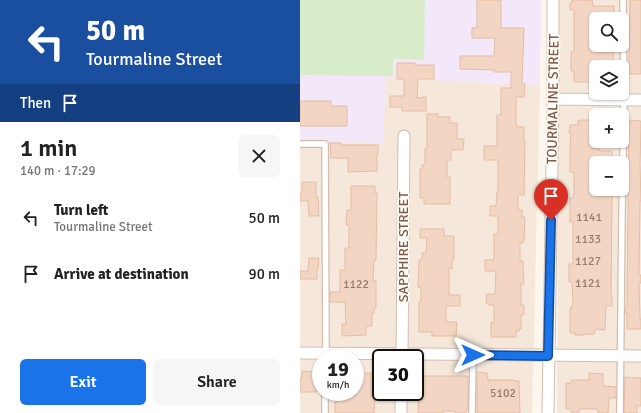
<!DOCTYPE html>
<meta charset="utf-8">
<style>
body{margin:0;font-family:Signika,sans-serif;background:#f6f6f6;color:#222;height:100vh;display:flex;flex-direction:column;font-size:15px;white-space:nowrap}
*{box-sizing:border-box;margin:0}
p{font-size:13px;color:#767676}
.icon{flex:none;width:22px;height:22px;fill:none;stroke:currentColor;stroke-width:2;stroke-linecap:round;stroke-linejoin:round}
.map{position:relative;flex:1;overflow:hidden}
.details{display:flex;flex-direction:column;background:#fff;width:300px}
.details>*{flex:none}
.top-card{background:#1a4fa0;color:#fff;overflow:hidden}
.fabs{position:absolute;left:289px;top:12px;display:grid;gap:8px}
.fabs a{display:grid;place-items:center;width:40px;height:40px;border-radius:6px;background:#fff;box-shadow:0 1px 3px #0004;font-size:20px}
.speed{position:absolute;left:12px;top:349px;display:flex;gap:8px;font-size:20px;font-weight:700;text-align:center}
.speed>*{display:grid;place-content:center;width:52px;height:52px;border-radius:50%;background:#fff;box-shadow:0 1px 3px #0004;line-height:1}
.speed small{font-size:10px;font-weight:400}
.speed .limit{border:2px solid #111;border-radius:6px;background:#fff;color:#111}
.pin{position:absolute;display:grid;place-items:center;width:34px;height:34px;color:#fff;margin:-41px -17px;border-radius:50% 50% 50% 0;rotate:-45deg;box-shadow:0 0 4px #0007}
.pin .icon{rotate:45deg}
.me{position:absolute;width:44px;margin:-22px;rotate:90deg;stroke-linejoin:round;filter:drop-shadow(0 0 3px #0008)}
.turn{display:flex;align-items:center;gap:14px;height:84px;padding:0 20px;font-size:18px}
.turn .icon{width:52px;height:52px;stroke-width:2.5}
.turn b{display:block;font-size:28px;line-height:34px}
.then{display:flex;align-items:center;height:38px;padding:0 20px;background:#0003;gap:8px;font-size:15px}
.round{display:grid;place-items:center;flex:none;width:42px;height:42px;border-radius:6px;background:#f6f6f6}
.overview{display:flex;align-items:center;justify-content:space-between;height:68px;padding:0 20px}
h1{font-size:24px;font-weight:600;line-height:30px}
.button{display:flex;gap:8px;margin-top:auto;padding:8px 20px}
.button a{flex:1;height:46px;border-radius:6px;background:#1a73e8;color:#fff;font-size:16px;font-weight:600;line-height:46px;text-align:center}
.button a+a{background:#f6f6f6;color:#222}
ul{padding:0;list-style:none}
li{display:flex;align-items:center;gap:12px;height:56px;padding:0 20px}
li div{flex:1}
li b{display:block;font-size:15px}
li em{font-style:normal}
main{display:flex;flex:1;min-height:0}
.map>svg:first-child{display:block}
.residential{fill:#f5e8da;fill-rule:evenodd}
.education{fill:#f3e8fa}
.green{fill:#d8ecc9}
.building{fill:#f3d5c3;stroke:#e6bba3}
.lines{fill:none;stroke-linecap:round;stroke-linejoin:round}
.service-casing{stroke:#d1beb0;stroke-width:8}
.minor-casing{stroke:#d1beb0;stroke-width:13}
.service{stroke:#fff;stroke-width:5.5}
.minor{stroke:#fff;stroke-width:11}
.route-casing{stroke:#114b97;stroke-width:10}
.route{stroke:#1a73e8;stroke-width:7}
.labels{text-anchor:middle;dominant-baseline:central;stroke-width:3.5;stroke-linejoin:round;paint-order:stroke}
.number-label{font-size:12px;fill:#987a6a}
.street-label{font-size:14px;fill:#7a5c4d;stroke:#fffaf3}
</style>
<main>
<section class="details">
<div class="top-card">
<div class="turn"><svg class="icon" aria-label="left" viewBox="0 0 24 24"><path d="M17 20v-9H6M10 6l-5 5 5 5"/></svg><div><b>50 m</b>Tourmaline Street</div></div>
<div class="then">Then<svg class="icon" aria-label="arrive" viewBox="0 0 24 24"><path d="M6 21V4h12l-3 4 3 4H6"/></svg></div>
</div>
<div class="overview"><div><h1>1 min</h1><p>140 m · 17:29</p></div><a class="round"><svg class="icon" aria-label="close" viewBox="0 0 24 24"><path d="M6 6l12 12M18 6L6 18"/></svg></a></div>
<ul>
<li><svg class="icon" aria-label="left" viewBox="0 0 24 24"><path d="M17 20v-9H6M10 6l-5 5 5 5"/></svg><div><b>Turn left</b><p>Tourmaline Street</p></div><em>50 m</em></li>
<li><svg class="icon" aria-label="arrive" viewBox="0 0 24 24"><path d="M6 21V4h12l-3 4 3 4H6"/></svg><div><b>Arrive at destination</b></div><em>90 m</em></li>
</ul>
<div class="button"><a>Exit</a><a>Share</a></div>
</section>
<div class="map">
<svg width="341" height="413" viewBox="0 0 341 413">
<rect width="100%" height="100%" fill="#fdf6ec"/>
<path class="residential" d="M259 0H341V413H257ZM296 19H322V45H296ZM296 67H322V93H296ZM296 115H322V141H296ZM296 163H322V189H296Z
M86 78 240 85 232 413H0V142ZM21 358H55V392H21ZM81 358H115V392H81Z"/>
<path class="education" d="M0 0H241L240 85 86 78 83 143 0 142Z"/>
<path class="green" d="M0 0H125L124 60 93 59V76L0 75Z"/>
<path class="building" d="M177 0H201V28H224L222 84H225L224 97H216V122L217 127H224V141H225L224 195H218V210H222V217H225L224 241H223V243H220V261H223L224 284H221V305H224V315H221V329H219V331H216V337H191V322L194 323V305H189L188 303H186L187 294H195L196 271H185V260H194V234H198V216H190V206H196L197 192H198V160H184V146H197V115H201V88H211V72H194V70L160 69V56H194L195 38H172V28H177Z
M272 0H292L293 6H314V17L296 16V29H294V50H313V67H296V81H290L291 82H274V71H271V52H274V10H270V3H272Z
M330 0H341V74H329Z
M97 63H115V65H134V79H118L117 98 126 97V111H102V107H90V96H104V79H97Z
M0 101H31V106H47V126H0Z
M127 114H138V117H150V123H157V139H164L163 150H151V160H147V177H150V204H124V198H120V169H122V165H125V149H127Z
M281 120H296V142H299V151H312V162H296V195H311L312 197 311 295H312V306H306L305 330 296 329 295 331H294V334H284V335H275V333H270V308H272V305H273L272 282H269V264H273V222H270V198H273L274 192V172H270V149L271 133H269L270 125H278V121Z
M329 120 341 121 340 165 341 201H340L339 275H341V283H339L340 319H341V329H327V313H325V309L327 305Z
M30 143H41V145H78V154H77V171L48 172V158H31Z
M2 182H16V197H18L19 216H9L8 201H0V193L2 192Z
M51 186H75V193H77L76 260H74L73 281H76V308H74V313H72V326H66V335L42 336V324H46L45 302H30V292H40V270H45V248H49V225H46L47 210H51Z
M120 229H144V236H154V260H152V269L149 268V295H160V306H146V322H157L156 336H132V332H119V302H121V287H118L119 260H122V253H126L127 238H120Z
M9 258H19L18 269H17V279H0V271H8Z
M2 371 16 372V392H0V378H2Z
M177 372 187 373V377H188V380H215V381H219L220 413H177Z
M55 373H71V396H75L74 413H35V402H37V396H55Z
M289 373 303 374V386L316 387V398H309L308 413H298V409H279V412H271V409H266V383H271L272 380H289Z
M121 376H168V409L165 413H156L153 411H143V413H118L119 393 118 391V377H121Z
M325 377 341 378V406H337V413H324Z"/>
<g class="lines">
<g class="service-casing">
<path id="service" d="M0 144H25L26 355
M25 413V392
M172 413 173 355
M320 413 322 211 324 100 323 0"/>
</g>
<g class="minor-casing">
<path id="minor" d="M253 99 341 100
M0 353 341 356
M102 358 104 136
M101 413V392
M248 413 253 99V0"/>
</g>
<use href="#service" class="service"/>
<use href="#minor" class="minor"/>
</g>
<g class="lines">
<g class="route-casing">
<path id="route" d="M173 355 248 356 251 220"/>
</g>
<use href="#route" class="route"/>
</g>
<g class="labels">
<g class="number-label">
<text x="289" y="217">1141</text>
<text x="288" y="239">1133</text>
<text x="288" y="261">1127</text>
<text x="288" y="283">1121</text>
<text x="56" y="284">1122</text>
<text x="203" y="393">5102</text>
</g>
<g class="street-label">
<text transform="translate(253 99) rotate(-89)">TOURMALINE STREET</text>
<text transform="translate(103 247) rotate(-90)">SAPPHIRE STREET</text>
</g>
</g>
</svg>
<div class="fabs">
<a><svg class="icon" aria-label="search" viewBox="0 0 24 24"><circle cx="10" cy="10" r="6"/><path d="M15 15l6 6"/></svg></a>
<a><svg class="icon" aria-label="layers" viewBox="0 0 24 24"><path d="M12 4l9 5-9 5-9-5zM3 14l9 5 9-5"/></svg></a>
<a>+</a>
<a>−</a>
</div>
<div class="speed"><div>19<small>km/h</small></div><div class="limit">30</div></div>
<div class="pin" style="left:251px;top:220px;background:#d93025"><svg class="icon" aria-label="arrive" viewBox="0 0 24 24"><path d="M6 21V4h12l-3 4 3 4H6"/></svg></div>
<svg class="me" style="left:173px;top:355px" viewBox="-20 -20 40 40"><path d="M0-17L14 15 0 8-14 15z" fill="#1a73e8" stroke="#fff" stroke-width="4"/></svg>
</div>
</main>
